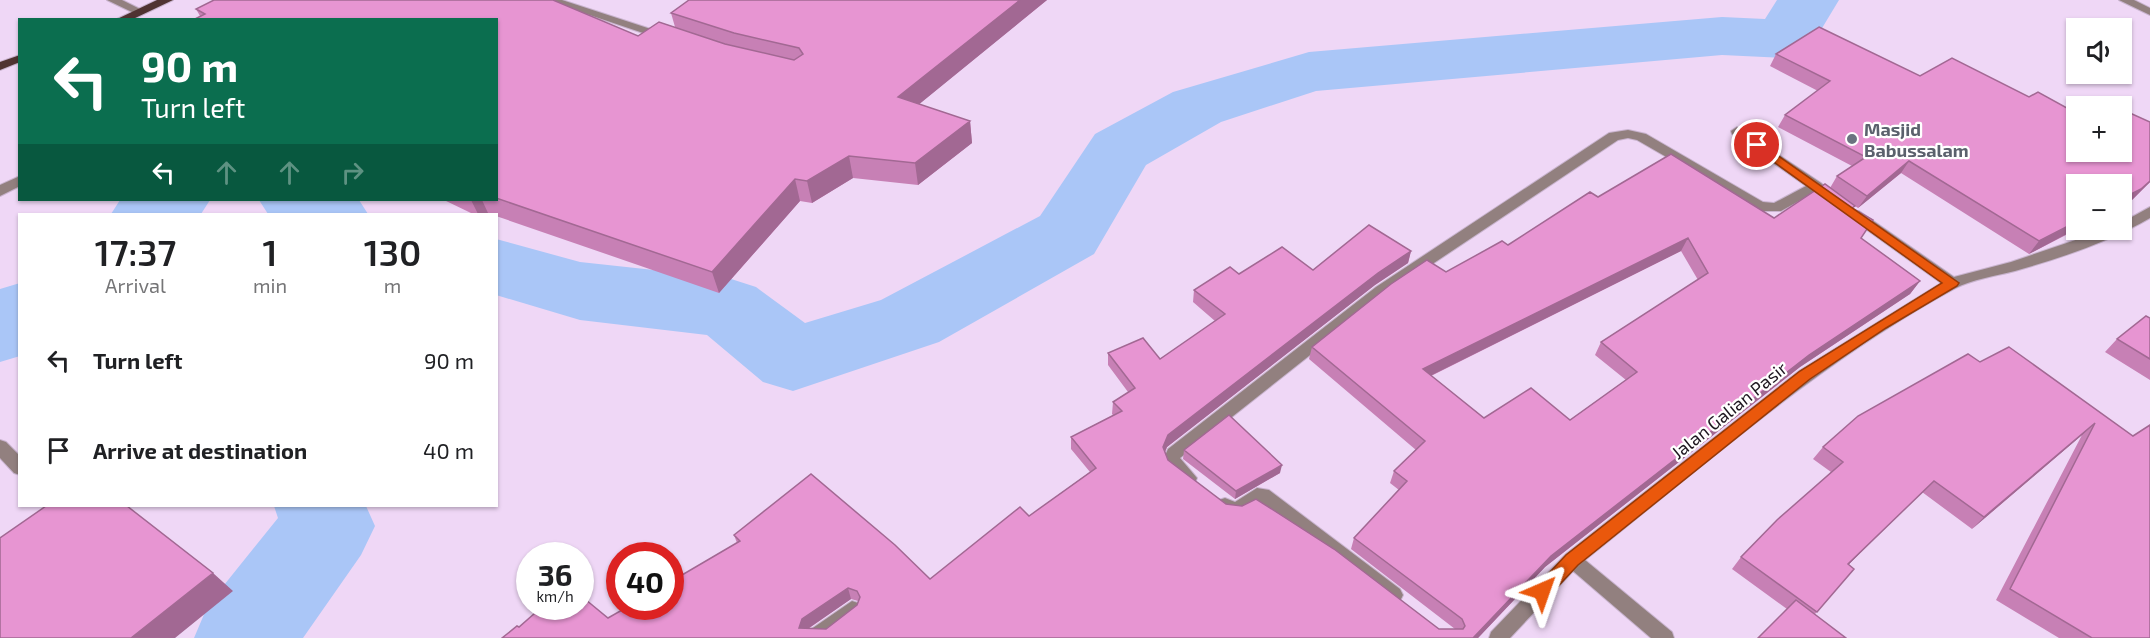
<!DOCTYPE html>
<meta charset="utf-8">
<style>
body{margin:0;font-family:"Exo 2",sans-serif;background:#f6f6f6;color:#202124;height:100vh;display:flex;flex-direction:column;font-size:22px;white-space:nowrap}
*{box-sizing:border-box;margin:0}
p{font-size:20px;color:#757577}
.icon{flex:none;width:33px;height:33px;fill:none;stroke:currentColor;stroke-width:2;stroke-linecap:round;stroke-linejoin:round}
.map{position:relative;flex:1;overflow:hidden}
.panel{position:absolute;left:18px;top:213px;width:480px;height:294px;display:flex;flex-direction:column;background:#fff;border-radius:0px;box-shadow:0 2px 4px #0004}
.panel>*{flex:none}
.top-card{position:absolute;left:18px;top:18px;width:480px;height:183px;border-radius:0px;box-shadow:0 2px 4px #0004;background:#0b6e4f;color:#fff;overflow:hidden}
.tools{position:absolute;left:2066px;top:18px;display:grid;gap:12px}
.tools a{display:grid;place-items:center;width:66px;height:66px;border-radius:0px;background:#fff;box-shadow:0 2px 4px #0004;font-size:30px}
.speed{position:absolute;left:516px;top:542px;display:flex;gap:12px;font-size:30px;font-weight:700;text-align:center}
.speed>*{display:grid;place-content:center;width:78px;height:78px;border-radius:50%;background:#fff;box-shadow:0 2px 4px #0004;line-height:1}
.speed small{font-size:15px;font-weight:400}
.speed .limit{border:9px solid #d22;background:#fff;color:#111}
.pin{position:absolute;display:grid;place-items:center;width:51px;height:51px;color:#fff;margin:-26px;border:3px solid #fff;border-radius:50%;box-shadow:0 2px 6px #0007}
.me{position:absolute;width:66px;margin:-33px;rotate:43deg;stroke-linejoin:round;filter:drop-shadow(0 0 4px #0008)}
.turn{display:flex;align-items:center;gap:21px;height:126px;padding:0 24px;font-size:27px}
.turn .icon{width:78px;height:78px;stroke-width:2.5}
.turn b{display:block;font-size:42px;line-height:51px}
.lanes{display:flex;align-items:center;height:57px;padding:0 24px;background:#0003;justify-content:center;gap:30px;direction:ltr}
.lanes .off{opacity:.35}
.eta{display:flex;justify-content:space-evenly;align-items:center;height:102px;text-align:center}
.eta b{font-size:36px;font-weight:600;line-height:42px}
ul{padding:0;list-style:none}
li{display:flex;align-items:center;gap:18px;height:90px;padding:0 24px}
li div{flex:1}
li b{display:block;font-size:22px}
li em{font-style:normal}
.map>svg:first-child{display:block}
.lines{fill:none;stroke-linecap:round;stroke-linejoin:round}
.river{fill:#aac6f7;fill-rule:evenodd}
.minor-casing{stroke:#c9b4cf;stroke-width:2}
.major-casing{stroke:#c9b4cf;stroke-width:2}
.minor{fill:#92807f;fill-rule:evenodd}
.major{fill:#503332;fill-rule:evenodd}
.wall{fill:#c780b5;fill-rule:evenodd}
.shaded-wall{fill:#a26893}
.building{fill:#e795d2;stroke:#a26893;stroke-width:1.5;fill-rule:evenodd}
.route{fill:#ea580c;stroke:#983908;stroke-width:1.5}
.worship-dot{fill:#6b7280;stroke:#fff;stroke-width:2}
.labels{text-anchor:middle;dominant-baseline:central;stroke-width:4.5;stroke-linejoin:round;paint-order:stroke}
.worship-label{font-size:18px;font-weight:bold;fill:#5b616d;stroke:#fff;text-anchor:start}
.street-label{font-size:18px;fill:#1e1620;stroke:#fff}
</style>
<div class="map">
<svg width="2150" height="638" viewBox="0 0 2150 638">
<rect width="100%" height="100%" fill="#efd7f6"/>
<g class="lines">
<path class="river" d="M1777 0H1839L1807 53 1784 58 1722 55 1316 91 1221 122 1146 165 1094 254 939 342 793 391 763 382 707 335 580 320 496 295V239L580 262 728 278 756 287 805 323 881 300 1040 216 1095 134 1173 92 1309 52 1722 17 1765 19Z
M120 200H210L201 214H111Z
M259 200H359L368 214H268Z
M20 283V356L0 362V289Z
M274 506H366L375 526 361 555 303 638H194L208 605 278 518Z"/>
<g class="minor-casing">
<path id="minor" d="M107 0H122L146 12 140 15 136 14Z
M545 0H562L669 35 671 37 665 41 661 39Z
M2119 0H2134L2150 8V15Z
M1737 127 1821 183 1829 191 1827 194 1822 196 1815 192 1781 211H1760L1637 140 1628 138 1618 140 1386 295 1180 458 1197 478 1195 483C1180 488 1168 470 1164 458L1168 449 1376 287 1609 133 1628 130 1646 134 1763 202 1774 203 1806 186 1732 134 1731 131Z
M20 176V186L0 196V185Z
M2150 207V218C2109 242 2061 258 2015 271 1996 276 1972 279 1954 289 1820 362 1704 465 1585 560L1672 632 1674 638H1651L1573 571 1510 638H1489L1491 632 1566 554 1799 371 1941 283 1849 217 1847 214 1849 211H1859L1954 277 2011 262 2105 230H2121V223Z
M0 440 6 442 20 456V475L14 473 0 458Z
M1257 488 1269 490 1400 589 1403 595 1400 601 1394 603 1388 601 1260 502 1237 517 1219 510 1216 505 1219 500 1225 498 1235 502Z
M852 601 858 603 861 609 858 615 828 638H805L807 632Z"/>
</g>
<g class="major-casing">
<path id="major" d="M157 0H173L131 20H115Z
M20 55V62L0 70V62Z"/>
</g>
<use href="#minor" class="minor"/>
<use href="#major" class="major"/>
</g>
<path class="wall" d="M214 0H553L638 36 659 22 675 27 671 13 689 0H1047L919 104 970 121 972 143 918 185 853 178 812 203 800 201 719 293 496 216V214L488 213 486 214H473L444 200H496V20H193L200 16 196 9Z
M1776 54 2076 152 2150 122V182L2130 202 2029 254 1901 173 1858 208 1855 206 1853 208 1861 238 1920 281 1910 294 1800 367 1545 567 1478 638 519 627 608 618 737 543 734 535 930 579 1029 516 1090 472 1071 449V437L1113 415 1112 414 1113 402 1128 392 1108 365V353L1160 359 1215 321 1193 302 1194 290 1239 274 1313 270 1411 251 1408 263 1375 285 1167 447 1165 452 1168 460 1226 504 1439 629H1455L1351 549 1354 538 1399 490 1390 483 1394 471 1416 450 1309 359 1312 347 1446 272 1508 245 1598 197 1774 218 1830 188 1837 176 1852 166 1778 127 1785 115 1818 91 1770 66ZM1681 251 1698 280 1601 342 1595 355 1626 380 1570 420 1484 418 1431 376ZM851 599 858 601 857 605 826 629H808Z
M2150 318V380L2105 352 2117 339Z
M1980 362 2133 436 2150 638H2059L1996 600 2082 435 1972 529 1922 492 1848 565 1854 569 1815 614 1787 609 1732 569 1741 557 1831 472 1813 459 1823 447Z
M1184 450 1280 473 1235 499 1183 459Z"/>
<path class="shaded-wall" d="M1020 0H1047L901 119 898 97Z
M970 121 972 143 918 185 915 163Z
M849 156 853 178 812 203 807 181Z
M1909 161 1901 173 1858 208 1867 196Z
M795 179 800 201 719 293 712 272Z
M2150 181V182L2130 202 2121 206V199Z
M471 200H482L488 213 486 214H478Z
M2076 222V229L2029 254 2039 241Z
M1688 238 1681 251 1418 382 1423 369Z
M1411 251 1408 263 1375 285 1167 447 1162 459 1163 447 1168 435 1378 273Z
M1920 281 1910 294 1800 367 1545 567 1478 638H1473L1551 556 1809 355Z
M2095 423 2082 435 1972 529 1984 517Z
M1282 465 1280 473 1235 499 1236 491Z
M1934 481 1922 492 1837 576 1848 564Z
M213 573 233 591 175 638H131Z
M848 588 851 599 806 630 799 628 802 619Z"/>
<path class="building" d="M214 0H553L638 36 659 22 725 44 794 60 803 54 799 48 734 33 671 13 689 0H1020L898 97 970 121 915 163 849 156 807 181 795 179 712 272 496 198V20H193L205 14 196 9Z
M1819 27 1920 76 1952 58 2029 97 2038 92 2076 113V152H2121V109L2150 122V181L2141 189 2121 199V184H2076V222L2039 241 1909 161 1867 196 1837 176 1866 157 1785 115 1830 81 1776 54Z
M1671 154 1774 218 1825 184 1855 206 1852 208 1873 220 1861 238 1920 281 1809 355 1551 556 1473 638H502L517 626 519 627 543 606H580V595L608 618 629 606H670V582L740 541 734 535 811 474 895 545 930 579 1020 507 1029 516 1096 468 1071 437 1122 411 1113 402 1135 388 1108 353 1143 338 1160 359 1225 314 1194 290 1230 267 1239 274 1282 247 1313 270 1369 225 1411 251 1378 273 1168 435 1163 447 1168 460 1226 504 1242 506 1256 499 1334 549 1439 629H1463L1465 626 1462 619 1354 538 1407 481 1394 471 1425 441 1312 347 1391 284 1427 260 1446 272 1502 241 1508 245 1590 192 1598 197ZM1688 238 1708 273 1601 342 1637 372 1570 420 1531 388 1484 418 1423 369ZM848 588 857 591 860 597 857 605 826 629 799 628 802 619Z
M2146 316 2150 318V359L2117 339Z
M2009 347 2133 436 2150 425V638H2092L2010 589 2095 423 1984 517 1934 481 1848 564 1854 569 1817 612 1741 557 1777 520 1843 462 1823 447 1858 416 1968 354 1980 362Z
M1229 415 1282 465 1236 491 1184 450Z
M46 506H127L213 573 131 638H0V538Z
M1796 600 1846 638H1758Z"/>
<path class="route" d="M1757 141 1959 283 1957 286 1886 328 1810 379 1578 565 1548 597 1542 599 1537 597 1534 591 1537 586 1566 555 1800 371 1942 283 1753 147 1751 145Z"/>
<circle class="worship-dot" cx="1852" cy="139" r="6"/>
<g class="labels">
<g class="worship-label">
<text x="1864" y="129">Masjid<tspan x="1864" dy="21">Babussalam</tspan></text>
</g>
<g class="street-label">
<text transform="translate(1729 410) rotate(-39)">Jalan Galian Pasir</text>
</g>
</g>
</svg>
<div class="tools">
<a><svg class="icon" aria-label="sound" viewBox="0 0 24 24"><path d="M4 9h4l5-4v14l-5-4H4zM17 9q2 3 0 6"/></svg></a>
<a>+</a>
<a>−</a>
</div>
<div class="speed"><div>36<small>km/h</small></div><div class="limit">40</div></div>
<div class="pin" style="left:1757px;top:145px;background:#d93025"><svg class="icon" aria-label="arrive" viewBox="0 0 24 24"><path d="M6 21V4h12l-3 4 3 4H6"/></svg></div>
<svg class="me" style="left:1542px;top:591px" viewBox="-20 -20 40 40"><path d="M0-17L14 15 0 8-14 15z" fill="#ea580c" stroke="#fff" stroke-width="4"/></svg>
<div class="top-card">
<div class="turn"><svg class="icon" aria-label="left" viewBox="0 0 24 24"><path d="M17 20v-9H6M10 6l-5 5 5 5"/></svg><div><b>90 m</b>Turn left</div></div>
<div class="lanes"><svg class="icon" aria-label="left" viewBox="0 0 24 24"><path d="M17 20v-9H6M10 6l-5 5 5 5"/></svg><svg class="icon off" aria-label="ahead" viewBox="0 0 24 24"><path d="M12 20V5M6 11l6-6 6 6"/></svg><svg class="icon off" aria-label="ahead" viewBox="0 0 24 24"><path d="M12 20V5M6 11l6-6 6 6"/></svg><svg class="icon off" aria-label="right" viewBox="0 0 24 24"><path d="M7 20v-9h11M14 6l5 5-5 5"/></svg></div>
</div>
<section class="panel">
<div class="eta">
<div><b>17:37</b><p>Arrival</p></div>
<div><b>1</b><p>min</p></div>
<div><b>130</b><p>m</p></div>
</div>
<ul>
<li><svg class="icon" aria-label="left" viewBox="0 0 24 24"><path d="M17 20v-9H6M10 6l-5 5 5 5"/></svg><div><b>Turn left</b></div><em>90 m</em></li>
<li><svg class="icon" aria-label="arrive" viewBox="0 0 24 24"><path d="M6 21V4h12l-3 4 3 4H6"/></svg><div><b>Arrive at destination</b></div><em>40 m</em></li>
</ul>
</section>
</div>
